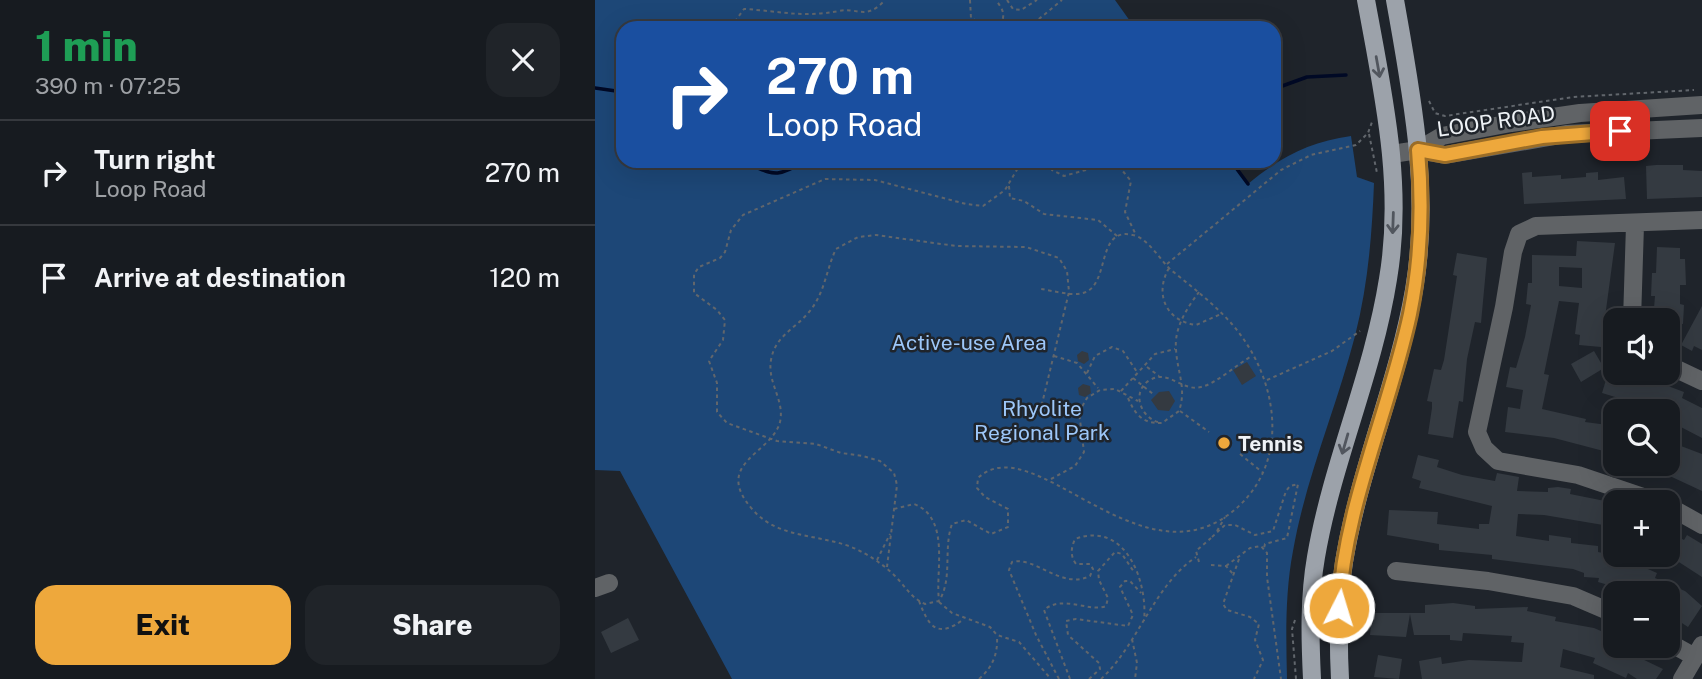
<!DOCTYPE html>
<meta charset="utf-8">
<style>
body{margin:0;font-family:"Public Sans",sans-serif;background:#202429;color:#f1f3f6;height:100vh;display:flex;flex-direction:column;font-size:26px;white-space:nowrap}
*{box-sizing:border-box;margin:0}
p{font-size:23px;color:#9ea1a5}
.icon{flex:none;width:38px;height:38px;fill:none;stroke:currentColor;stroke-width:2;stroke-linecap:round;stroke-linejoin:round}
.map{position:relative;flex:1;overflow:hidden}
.drawer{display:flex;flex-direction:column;background:#171b20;width:595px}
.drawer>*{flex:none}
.top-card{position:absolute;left:21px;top:21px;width:665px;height:147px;border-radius:21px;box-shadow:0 7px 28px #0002,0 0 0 2px #36393e;background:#1a4fa0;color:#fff;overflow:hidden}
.buttons{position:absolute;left:1008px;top:308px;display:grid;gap:14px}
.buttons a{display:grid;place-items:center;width:77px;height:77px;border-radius:14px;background:#171b20;box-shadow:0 7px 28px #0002,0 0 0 2px #36393e;font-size:35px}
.pin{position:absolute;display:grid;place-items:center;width:60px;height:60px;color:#fff;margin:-30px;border-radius:14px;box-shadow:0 4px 10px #0006}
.me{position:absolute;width:77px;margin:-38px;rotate:5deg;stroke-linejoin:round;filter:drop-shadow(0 0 5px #0008)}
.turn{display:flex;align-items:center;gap:24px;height:147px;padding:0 35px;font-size:32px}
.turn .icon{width:91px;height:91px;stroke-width:2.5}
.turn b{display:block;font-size:49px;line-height:60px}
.round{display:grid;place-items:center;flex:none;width:74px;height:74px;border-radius:21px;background:#202429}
.summary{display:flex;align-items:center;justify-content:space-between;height:119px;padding:0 35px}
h1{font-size:42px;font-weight:800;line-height:52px;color:#1e9e55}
.action{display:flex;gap:14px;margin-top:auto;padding:14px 35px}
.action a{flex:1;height:80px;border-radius:21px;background:#eea83c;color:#111;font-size:28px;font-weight:800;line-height:80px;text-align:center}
.action a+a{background:#202429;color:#f1f3f6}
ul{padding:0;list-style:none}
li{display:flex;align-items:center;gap:21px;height:105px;padding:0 35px;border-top:2px solid #36393e}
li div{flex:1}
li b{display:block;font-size:26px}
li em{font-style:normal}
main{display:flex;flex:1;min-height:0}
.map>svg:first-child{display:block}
.green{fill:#1d4777}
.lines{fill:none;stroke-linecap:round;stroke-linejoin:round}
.stream{stroke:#000925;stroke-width:3.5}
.building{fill:#343a41;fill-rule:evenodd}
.path{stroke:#61666c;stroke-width:2;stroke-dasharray:3.5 3.5;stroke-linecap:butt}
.minor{stroke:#606366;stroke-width:18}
.major{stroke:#9ca2aa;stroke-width:18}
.oneway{stroke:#51565e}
.route-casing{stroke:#9b6d27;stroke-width:18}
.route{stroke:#eea83c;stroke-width:12}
.poi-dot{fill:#eea83c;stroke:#1f242b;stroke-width:2.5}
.labels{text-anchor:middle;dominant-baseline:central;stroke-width:5;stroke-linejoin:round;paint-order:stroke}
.street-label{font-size:21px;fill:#eef2f6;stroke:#1f242b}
.park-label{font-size:21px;fill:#9dc7f9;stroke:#1f242b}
.poi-label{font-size:21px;font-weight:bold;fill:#eef2f6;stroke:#1f242b;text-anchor:start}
</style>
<main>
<section class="drawer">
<div class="summary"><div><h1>1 min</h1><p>390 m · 07:25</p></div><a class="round"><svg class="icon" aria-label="close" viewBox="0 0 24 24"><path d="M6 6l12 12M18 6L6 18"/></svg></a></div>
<ul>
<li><svg class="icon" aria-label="right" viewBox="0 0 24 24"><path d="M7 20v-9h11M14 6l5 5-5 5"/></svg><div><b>Turn right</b><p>Loop Road</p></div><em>270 m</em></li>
<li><svg class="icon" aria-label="arrive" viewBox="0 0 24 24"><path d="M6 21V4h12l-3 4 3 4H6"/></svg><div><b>Arrive at destination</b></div><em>120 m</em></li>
</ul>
<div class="action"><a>Exit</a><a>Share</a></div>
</section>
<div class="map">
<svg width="1107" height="679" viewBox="0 0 1107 679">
<rect width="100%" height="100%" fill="#1f242b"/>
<path class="green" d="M0 0H520L540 28H28V161H636L653 184C685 157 714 142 756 136L762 177 779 183C777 235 773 285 760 336 741 409 711 477 698 551 690 593 691 636 692 679H137L25 471 0 470Z"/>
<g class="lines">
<path class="stream" d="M0 88 28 92
M679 89 712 77 751 75
M143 161C177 170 174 183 210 161
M636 161 653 184"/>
</g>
<path class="building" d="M1061 165H1088V170L1107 171V197L1052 199 1051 166Z
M937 172V177L966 175V179L991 177V173L1003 172V180L1029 177 1031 199 929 204 927 173Z
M982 241 1020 243 1006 347 984 345 985 335 980 334 984 303 964 301 949 374 954 375 947 409 991 419 990 422 1020 426V454L959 438 910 432 913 407 925 409 928 390 911 387 915 367 921 368 930 337 936 305 931 304 933 283H937V255L981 256ZM964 267 987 268V288L964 286Z
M1062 247 1085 248V259H1090L1091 285H1085V304L1089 305 1088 324 1058 320 1060 296H1056L1057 273H1061Z
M862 253 892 258 886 323 880 322 872 359 868 402 864 401 858 438 833 434 837 408V402L832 401 839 369 846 370 849 360 862 276 858 275Z
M1107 306V350L1099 346 1097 351 1086 345Z
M487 351 493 353 494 360 489 364 483 361 482 355Z
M999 351 1009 368 986 382 976 364Z
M652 362 661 376 647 385 638 370Z
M1014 370 1039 378 1041 374 1089 392 1087 398 1107 408V438L1082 425 1083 421 1073 417V411L1028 409 1030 400 1007 393Z
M488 384 495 386 496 393 490 397 484 395 483 388Z
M574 391 580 401 574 411 563 410 556 400 564 392Z
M1078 443 1107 454V491L1049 464H1073Z
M823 455 844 460 842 467 867 475 900 481 902 473 924 477 922 491 953 492V488L963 487 976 489 975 494 1020 503V527L949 515 923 514 921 536 954 541V535L976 538V543L1003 546V552L1023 556 1062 573 1060 578 1090 591 1107 606 1093 627 1073 614V593H1041L1003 582 1004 578 989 577V573L978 569 897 559V555L844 550V544L792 535 794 510 843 512 842 524 884 529V524H894L897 506 824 488 826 481 817 478Z
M1073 531 1089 540 1092 535 1107 544V577L1073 555Z
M858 603 880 606V609L933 607 932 611 961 617 960 621 999 628 1020 637 1017 643 1020 646 1068 669 1061 679H1042L1033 673 1031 678 998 663 1000 658 968 649 965 667 999 675V679H827L824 661 846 657 847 664 874 660 927 662 929 643 916 642 917 636 868 633 867 641 855 640V635H819L815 614 811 637 775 635 777 613H830V605Z
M33 618 44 640 16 653 6 632Z
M783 655 807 659 804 679 779 677Z"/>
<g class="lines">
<path class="path" d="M375 0 376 18 393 27 406 24C411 13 407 9 401 0
M412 0 418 9 426 10 442 0
M145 28 141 20 149 9C185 11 207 18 244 11 263 7 271 21 290 0
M433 28 467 0
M834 101 840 113 850 116 978 97 1099 90
M774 134 782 173
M455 161 457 170 469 176 498 168 526 169 536 181 530 212 541 235
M414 186 415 198 429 201 449 214 503 220 522 236
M572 264 686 170 716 155 761 145 773 133 777 122
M574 268C559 294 571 321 601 325L626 314
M459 356 482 363 503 388
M552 367 564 376
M492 373 500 356 517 347 528 351 542 372
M538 378 558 394
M672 380 737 351 765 331
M526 391 560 354 580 349
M533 398C540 414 547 424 567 423L584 411C592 388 582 372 581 349 579 328 592 308 604 292
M585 411 614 432
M445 412 474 292 472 271 464 258 431 247 361 246 281 235 263 237 241 249C231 270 230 293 214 312 200 329 180 336 176 360 172 383 190 400 185 422 177 454 116 463 158 510 185 541 231 533 265 551 277 557 290 566 300 576 310 586 316 598 330 604L344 601C358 579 348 549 357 524L371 520 396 534 413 527V509L390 497 382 488 383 478C437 427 541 581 633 515 699 467 684 377 636 323 618 303 597 287 576 270 565 260 553 238 538 235 500 226 516 286 488 293 476 296 459 291 446 289
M563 422C545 417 536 391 555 380 574 369 587 392 606 387 621 384 642 364 657 356
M645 454 667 472
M456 479 480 466 489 452 484 412 492 398 505 390 520 389 543 401
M299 509 319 504C356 518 340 572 344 600
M622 531 630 517
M617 537 630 525H640L660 535 678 531 691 491 695 486 703 484 692 538 670 544 669 548
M644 559 628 604 632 610 655 617 664 624 660 640 668 660 659 679
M282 560 295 534
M604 562 601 551 616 538
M616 565 631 566 638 574
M631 566 655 548 666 546 672 553V577L686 679
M292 567 302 485 299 473 285 461 268 456 246 453 221 444 182 441 132 423 122 412V383L114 361 128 340 130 320 122 310 99 293V274L104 267 125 258 130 252 136 230 148 215 230 179 280 180 371 204 388 206 410 190 427 161
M324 601C334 627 342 639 369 619
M344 602 357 613 395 627 402 635 424 642 456 679
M700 620 697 629 701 679
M537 639 542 663 540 679
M384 679C397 668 403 654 402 637
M464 679 441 635 414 570 417 562C441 556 466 590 495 576L498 569 495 564H481C475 556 476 548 480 539 531 520 553 582 549 621
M475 679 449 610C467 594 496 613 511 606L513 598 504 580 503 571 520 552 527 554 539 572
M494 679 505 669 504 663 473 635 471 621 481 619 533 626 538 615 525 587 530 581H535L546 593
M506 679C543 645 559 585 601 557"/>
<path class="minor" d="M823 150 847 136 916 123 985 113 1107 105
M797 154 823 150 850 155 971 134 1107 128
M1037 320 1040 225
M1073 365 1107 381
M1063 502 983 475 903 461 889 448 882 432 909 307 918 252 924 234 941 226 1107 220
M1073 506 1107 525
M801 571 893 581 978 596 1020 614
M0 588 14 583
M1073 642 1100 657
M1087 679 1107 645"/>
<path class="major" d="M717 679C715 638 714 597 721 557 737 463 778 374 793 279 809 185 788 93 771 0
M745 679C743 640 743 601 749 562 764 470 803 382 819 290 836 192 817 96 800 0"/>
</g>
<defs><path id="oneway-shaft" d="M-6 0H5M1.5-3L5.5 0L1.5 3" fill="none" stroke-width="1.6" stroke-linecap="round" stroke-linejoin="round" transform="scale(1.75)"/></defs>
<g class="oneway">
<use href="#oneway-shaft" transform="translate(783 67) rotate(80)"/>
<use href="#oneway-shaft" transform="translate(798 223) rotate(92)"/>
<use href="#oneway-shaft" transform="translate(750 444) rotate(106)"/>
</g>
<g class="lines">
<g class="route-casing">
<path id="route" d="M744 608C749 507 794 412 815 314 826 260 828 205 823 150L850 155 947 137 1025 131"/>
</g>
<use href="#route" class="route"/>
</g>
<circle class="poi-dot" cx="629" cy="443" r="7"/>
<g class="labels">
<g class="street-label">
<text transform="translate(901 121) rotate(-8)">LOOP ROAD</text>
</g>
<g class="park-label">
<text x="374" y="342">Active-use Area</text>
<text x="447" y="408">Rhyolite<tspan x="447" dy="24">Regional Park</tspan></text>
</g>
<g class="poi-label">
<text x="643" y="443">Tennis</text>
</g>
</g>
</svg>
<div class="buttons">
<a><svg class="icon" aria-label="sound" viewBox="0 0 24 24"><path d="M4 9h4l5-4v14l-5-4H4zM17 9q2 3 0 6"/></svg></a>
<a><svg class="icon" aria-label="search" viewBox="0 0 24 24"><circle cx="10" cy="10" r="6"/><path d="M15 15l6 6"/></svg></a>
<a>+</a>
<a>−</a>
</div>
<div class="pin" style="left:1025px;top:131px;background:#d93025"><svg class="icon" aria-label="arrive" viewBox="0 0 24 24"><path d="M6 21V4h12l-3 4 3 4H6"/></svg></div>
<svg class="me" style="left:744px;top:608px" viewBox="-20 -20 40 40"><circle r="17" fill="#eea83c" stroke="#fff" stroke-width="3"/><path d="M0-11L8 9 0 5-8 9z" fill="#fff"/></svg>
<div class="top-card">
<div class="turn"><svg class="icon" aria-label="right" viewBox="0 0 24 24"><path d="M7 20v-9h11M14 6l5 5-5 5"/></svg><div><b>270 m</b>Loop Road</div></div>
</div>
</div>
</main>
